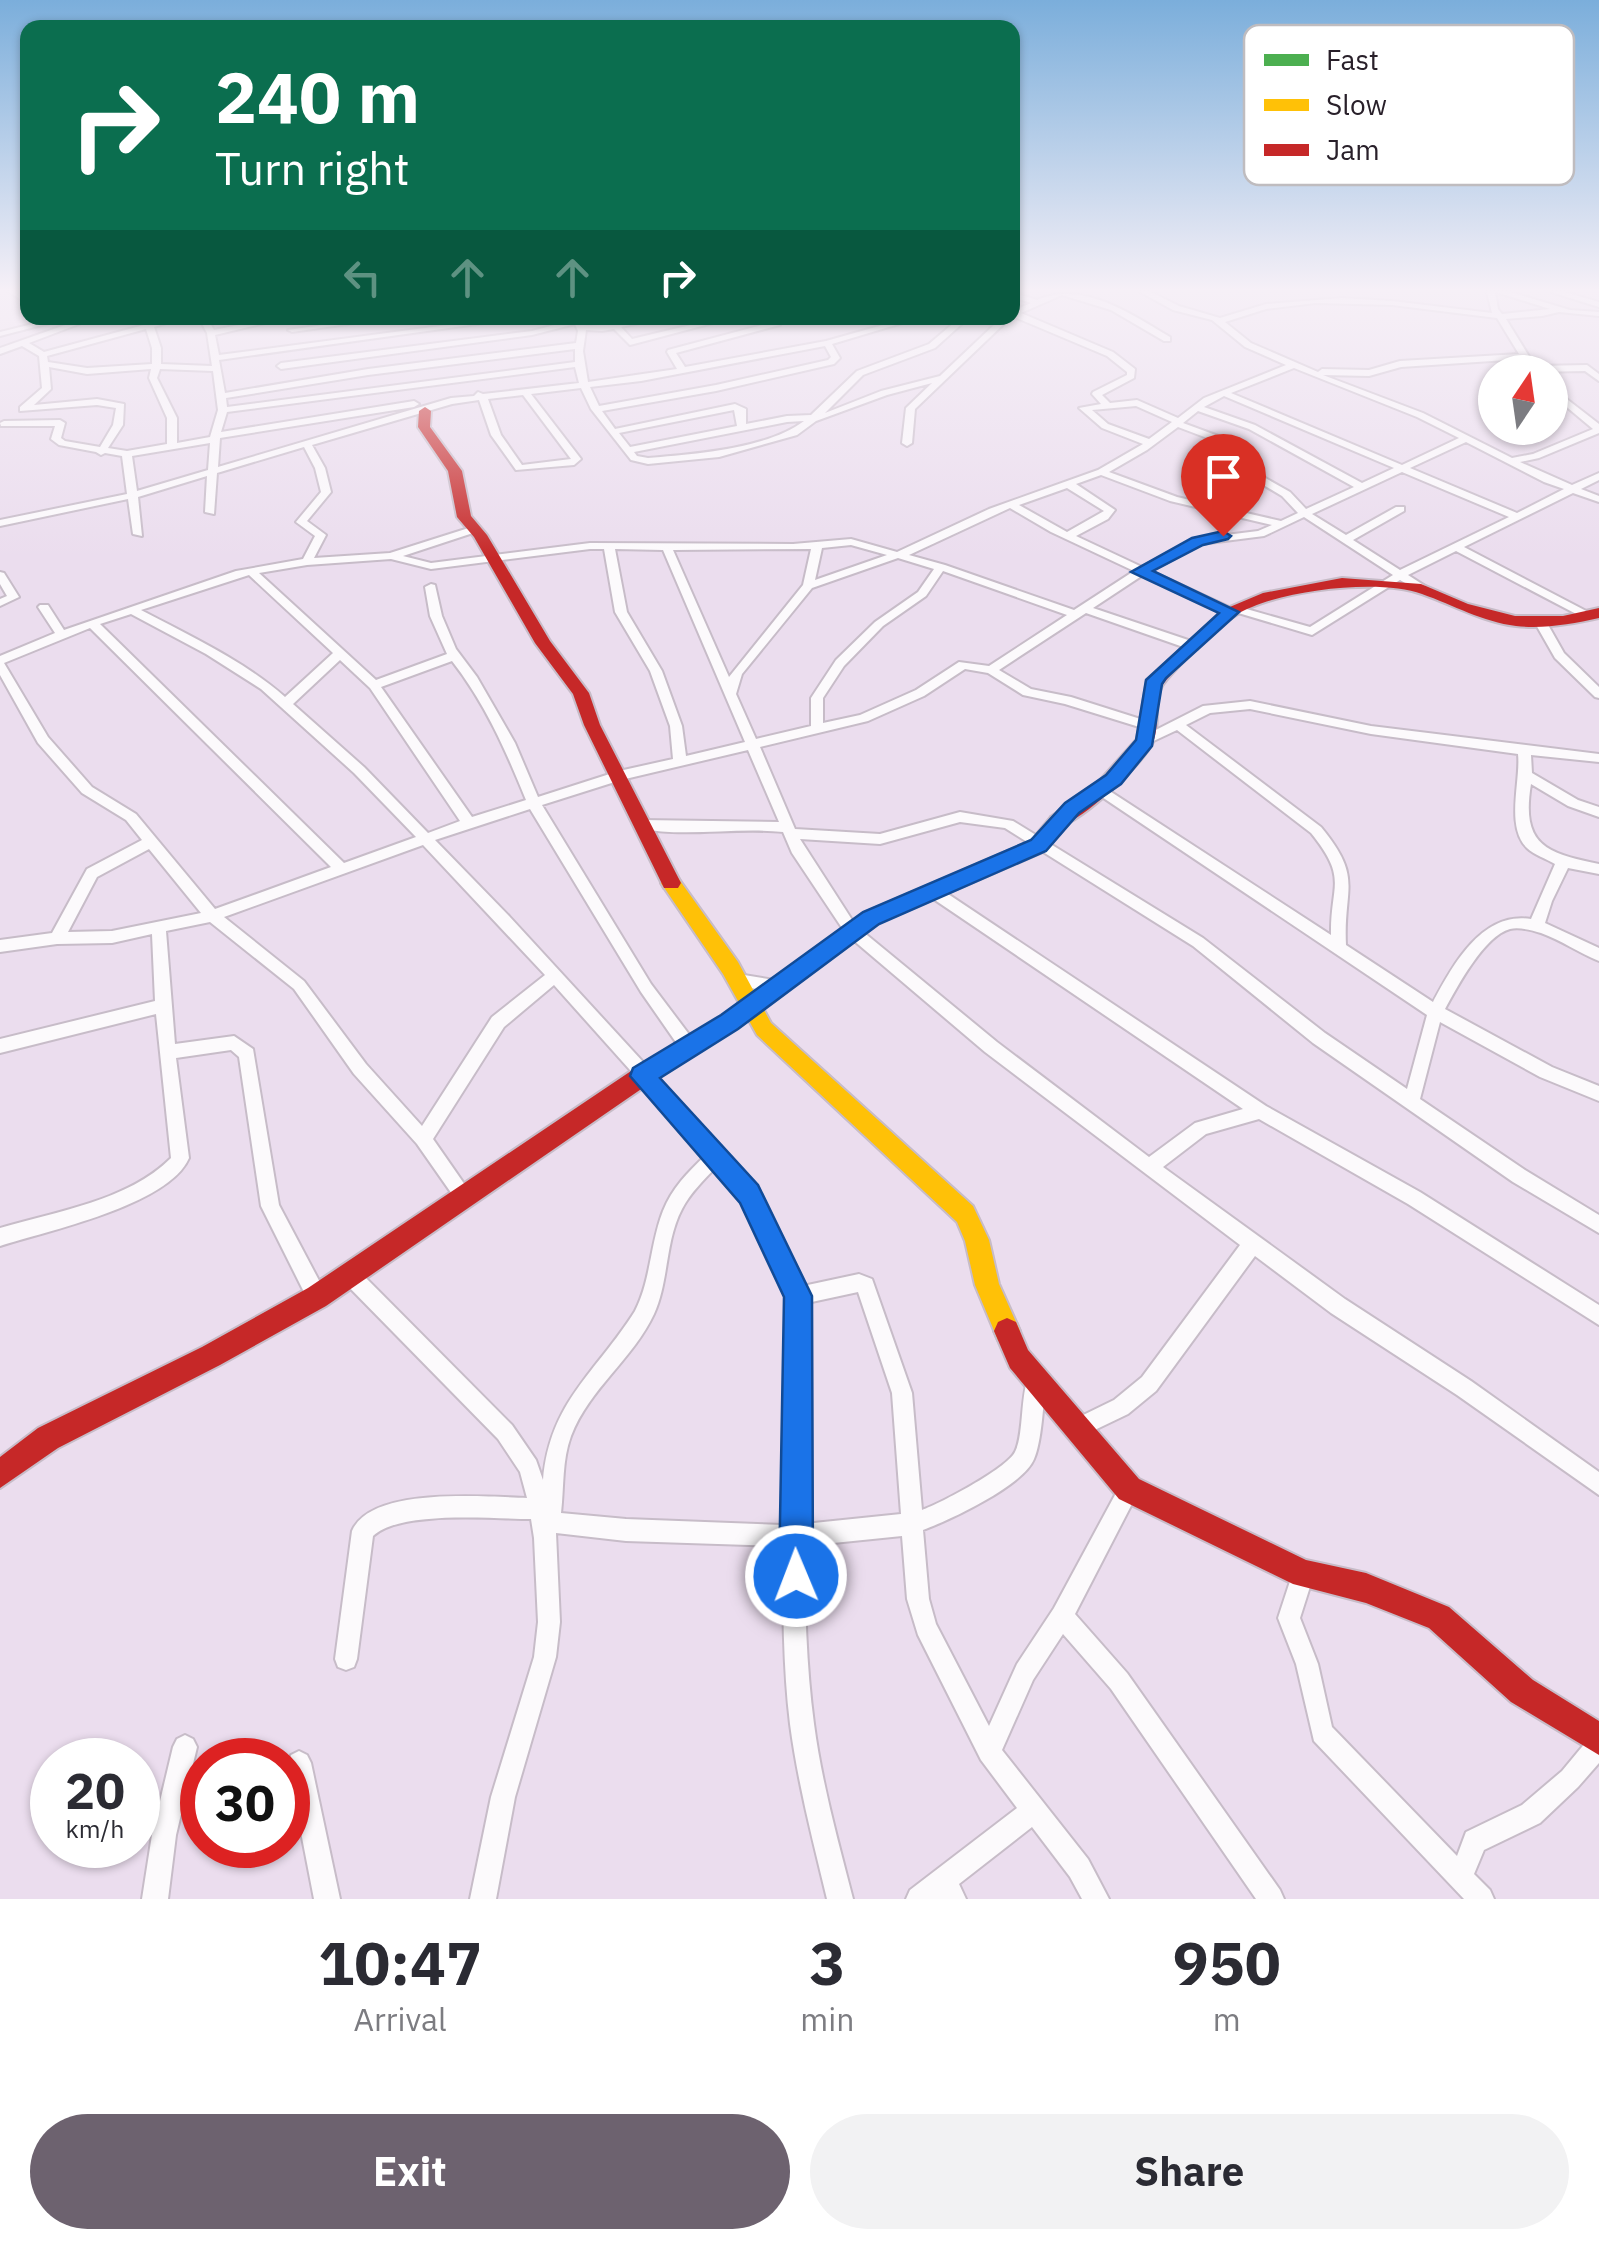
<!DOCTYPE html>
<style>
body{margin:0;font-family:"IBM Plex Sans",sans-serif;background:#f2f2f3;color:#2b2b33;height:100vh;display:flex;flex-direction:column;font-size:38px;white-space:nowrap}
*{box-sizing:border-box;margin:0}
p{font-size:32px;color:#7c7c81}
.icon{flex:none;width:55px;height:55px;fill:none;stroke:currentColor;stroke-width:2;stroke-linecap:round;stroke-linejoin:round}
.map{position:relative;height:1899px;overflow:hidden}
.drawer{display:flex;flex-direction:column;background:#fff;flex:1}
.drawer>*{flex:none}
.hud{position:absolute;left:20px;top:20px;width:1000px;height:305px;border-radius:20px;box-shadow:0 2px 8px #0004;background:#0b6e4f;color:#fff;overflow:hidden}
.needle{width:65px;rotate:13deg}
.buttons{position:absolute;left:1478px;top:355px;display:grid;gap:20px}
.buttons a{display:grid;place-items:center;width:90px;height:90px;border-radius:50%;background:#fff;box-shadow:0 2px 8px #0004;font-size:50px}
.speed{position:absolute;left:30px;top:1738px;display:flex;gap:20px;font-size:50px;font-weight:700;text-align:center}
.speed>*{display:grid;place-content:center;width:130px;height:130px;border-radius:50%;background:#fff;box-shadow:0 2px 8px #0004;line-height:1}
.speed small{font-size:25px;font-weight:400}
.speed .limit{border:15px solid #d22;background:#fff;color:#111}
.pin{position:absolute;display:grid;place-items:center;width:85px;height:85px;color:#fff;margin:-102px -42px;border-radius:50% 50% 50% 0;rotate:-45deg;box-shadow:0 0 10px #0007}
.pin .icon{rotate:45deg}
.me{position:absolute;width:110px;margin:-55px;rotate:359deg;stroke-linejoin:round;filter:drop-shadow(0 0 8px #0008)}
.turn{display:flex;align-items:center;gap:35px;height:210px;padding:0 30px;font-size:45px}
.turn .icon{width:130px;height:130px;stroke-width:2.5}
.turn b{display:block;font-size:70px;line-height:85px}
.lanes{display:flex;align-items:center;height:95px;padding:0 30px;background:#0003;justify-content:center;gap:50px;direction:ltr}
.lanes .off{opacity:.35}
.eta{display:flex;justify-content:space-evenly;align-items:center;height:170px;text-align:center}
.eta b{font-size:60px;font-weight:700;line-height:70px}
.action{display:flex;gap:20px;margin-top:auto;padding:20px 30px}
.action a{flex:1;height:115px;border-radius:60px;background:#6d626f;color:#fff;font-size:40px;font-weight:700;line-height:115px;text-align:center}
.action a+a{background:#f2f2f3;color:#2b2b33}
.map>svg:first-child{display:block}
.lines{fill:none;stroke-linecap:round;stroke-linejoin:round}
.street-casing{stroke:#c7bcc8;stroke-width:4}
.fast-casing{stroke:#c7bcc8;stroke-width:4}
.slow-casing{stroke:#c7bcc8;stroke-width:4}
.jam-casing{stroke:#c7bcc8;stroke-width:4}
.street{fill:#fcfafc;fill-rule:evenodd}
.fast{fill:#4caf50;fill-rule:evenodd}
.slow{fill:#ffc107;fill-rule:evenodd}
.jam{fill:#c62828;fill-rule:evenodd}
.route{fill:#1a73e8;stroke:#114b97;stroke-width:2.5}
.key{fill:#fff;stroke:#bfbcbf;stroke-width:2.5}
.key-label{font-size:28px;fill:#29202a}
</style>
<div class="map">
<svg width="1599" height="1899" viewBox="0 0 1599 1899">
<rect width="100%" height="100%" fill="#ebddee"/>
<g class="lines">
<g class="street-casing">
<path id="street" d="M9 292H19L28 298V304Z
M1012 292 1037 300C1083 280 1131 314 1170 337V341H1164L1111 310 1062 295 1021 313 1113 352 1135 369 1134 378 1102 395 1110 403 1137 400 1178 418 1204 398 1286 365 1245 347 1212 320 1173 310 1140 292H1151L1179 306 1220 318 1266 304 1342 298 1392 301 1492 313 1487 292H1495L1498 309 1502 314 1550 309 1496 292H1510L1570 310 1599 312V316L1559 312 1542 316 1506 319 1535 366 1587 365 1599 374V381L1585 371 1531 372 1522 359 1401 367 1369 376 1323 375 1423 413 1512 458 1533 454 1593 429 1550 393V386L1599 424V433L1539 458 1520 462 1572 485 1599 473V480L1581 489 1599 496V502L1573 493 1464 547 1590 613V617H1582L1456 551 1408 575 1425 586V590H1417L1400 580 1312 635 1235 612 1226 614 1143 575 1093 608 1197 643V649H1189L1086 613 999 670 1031 689 1071 697 1153 723V729L1149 730 1065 704 1023 695 988 673 965 669 924 696 868 721 760 747 795 829 880 834 960 812 1013 821 1203 938 1325 1033 1407 1089 1427 1015 1093 791 1100 786 1105 788 1331 935C1330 884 1349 880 1311 833L1177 730 1145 745 1139 741 1140 738 1203 706 1250 701 1371 726 1599 754V762L1531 755 1532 773 1578 800 1599 807V817L1568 806 1531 784C1521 845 1545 853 1599 864V874L1568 868 1552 901 1545 923 1599 948V961C1579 953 1561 940 1541 933 1532 930 1519 927 1510 929 1484 936 1457 987 1445 1009L1552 1067 1599 1086V1101L1540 1077 1440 1022 1420 1099 1525 1170 1599 1215V1233L1513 1182 1313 1043 1193 946 1005 828 960 822 880 844 800 839 856 926 997 1042 1149 1157 1195 1123 1243 1109 929 896 927 892 929 888H939L1266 1106 1420 1192 1599 1305V1325L1408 1204 1259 1119 1206 1134 1163 1167 1345 1299 1471 1381 1599 1472V1495L1457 1395 1331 1313 1255 1256 1156 1391 1128 1414 1078 1438 1071 1435 1068 1428 1071 1421 1114 1400 1142 1377 1240 1245 985 1052 846 934 792 853 783 832C735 827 684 838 637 828L635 825 637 822 642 820 779 822 748 750 621 780 542 805 651 984 694 1041 696 1046 694 1051 688 1053 682 1051 641 992 530 809 435 840 509 916 723 1149 755 1188 803 1286 859 1274 872 1279 912 1393 922 1510C941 1503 1006 1469 1015 1452 1024 1435 1020 1397 1029 1375L1036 1372 1043 1375 1046 1382C1043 1403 1042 1441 1034 1459 1023 1486 950 1520 923 1530L929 1599 936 1624 989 1726 1017 1664 1054 1608 1122 1482 1129 1479 1136 1482 1139 1489 1136 1496 1075 1614 1127 1673 1280 1890 1284 1899H1256L1111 1689 1063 1634 1033 1680 1002 1750 1088 1859 1109 1899H1082L1070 1877 1032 1827 959 1884 966 1899H906L910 1890 1017 1808 981 1760 918 1635 907 1599 902 1536 804 1546C805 1605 806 1665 814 1724 822 1784 838 1841 853 1899H827C813 1841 798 1784 790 1724 783 1666 783 1606 783 1546L626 1541 556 1533 560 1622 556 1657 515 1797 496 1899H470L491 1797 534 1657 538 1622 534 1538 531 1519C493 1519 401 1510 373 1536L357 1659 354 1667 346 1670 338 1667 335 1659 352 1531C371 1486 486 1497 527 1498L520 1472 498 1439 342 1280 340 1274 342 1268 349 1265 356 1268 512 1425 536 1460 543 1480C550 1401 596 1373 635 1311 651 1280 650 1244 663 1211 672 1188 688 1172 706 1155L554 985 504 1027 433 1139 474 1198 471 1204 465 1206 459 1204 417 1144 354 1074 294 989 210 922 166 931 175 1044 234 1036 253 1049 279 1205 324 1290 326 1297 324 1304 317 1306 310 1304 261 1206 239 1057 231 1050 176 1058 189 1158C169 1205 47 1231 0 1246V1228C57 1211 128 1201 171 1158L156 1014 0 1053V1039L155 1001 152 934 112 943 57 944 0 952V940L52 933 87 869 142 840 126 820 82 793 38 743 0 675V656L55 633 38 607 40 605H48L64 630 236 571 303 559 315 536 296 522 321 492 315 468 304 447 217 473 214 514 205 512 207 476 138 497 142 536 133 534 128 499 0 526V520L127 494 122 456 105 453 101 455 96 452 59 445 51 439 55 426H1L0 423 4 421 60 420 65 423 61 438 65 441 100 447 113 425 116 408 97 405 20 411V407L42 388 39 356 22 346 0 354V348L85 318H95L29 343 44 352 144 325 142 318H148L151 323 171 318H182L154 327 161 348V364L212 366 207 333 199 318H207L214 330 274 318H287L215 335 219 355 501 318H520L219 360 225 393 368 369 576 343 578 331 575 324 532 335 281 369 277 366 281 363 532 331 573 320 572 318H580L583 325C608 327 630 318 655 318L654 320 621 327 632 339 720 318H732L630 345 614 329 602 331 586 330 583 351 588 382 677 369 667 352 668 350 777 321 781 323 780 325 676 353 685 367 826 341 908 318H919L832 344 840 358 834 364 716 391 602 411 615 429 735 404 746 409V424L787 416 811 415 857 371 929 344 956 321 950 318 999 320 1010 318 915 409 912 443 907 446 902 443 906 408 932 383 887 395 816 421 797 435 719 457 648 464 631 460 591 409 581 388 531 394 581 459 574 465 516 470 491 435 479 400 452 404 312 445 325 468 331 492 307 521 326 535 314 558 390 553 475 526 479 527V531L403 556 431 563 590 543 793 544 851 539 897 552 989 509 1098 470 1143 444 1102 428 1079 408 1101 404 1092 394 1093 392 1127 375V372L1107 356 1012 316V311L1031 303 1012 297ZM1316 303 1392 305 1497 318 1519 354 1400 361 1369 370 1322 369 1318 372 1251 343 1225 322 1266 309ZM965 321 995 324 940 376 881 391 825 413 863 375 935 348ZM146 329 152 348V364L87 368 48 362 47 356ZM825 346 831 357 828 360 716 385 599 406 590 387 641 381ZM575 349V362L227 407 226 398 368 375ZM49 367 87 374 151 369 149 378 167 418V444L127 451 108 448 123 425 124 404 97 399 34 405 51 389ZM575 367 579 383 483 394 478 392 474 396 451 398 218 467 220 438 414 407 419 404 414 401 221 432 227 412ZM1294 368 1417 417 1459 438 1402 465 1231 393ZM160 369 213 371 218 410 210 437 177 443V418L157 378ZM523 395 571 459 522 465 501 435 488 399ZM1224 396 1394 468 1362 483 1255 425 1204 407ZM1136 406 1172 422 1149 439 1108 424 1092 410ZM734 410 737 426 630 447 619 433ZM1198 411 1249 429 1354 487 1306 509 1290 492 1246 467 1221 437 1183 423ZM804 421C767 449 694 454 648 458L637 456 634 452 787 422ZM1178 427 1215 441 1240 471 1282 496 1298 513 1281 521 1177 497 1109 472 1147 450ZM1466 442 1544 482 1564 489 1517 513 1410 468ZM210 443 208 470 137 491 132 456ZM1402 472 1509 517 1400 570 1353 540 1404 511V507H1396L1346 535 1312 514ZM1101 475 1170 501 1272 525 1258 531 1194 539 1142 567 1076 536 1108 519 1115 510 1076 484ZM1067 488 1104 511 1067 532 1019 505ZM1010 508 1051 532 1134 571 1074 610 945 565 909 555ZM1304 517 1393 575 1310 627 1236 606 1231 608 1151 571 1201 544 1264 536ZM851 545 887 555 815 580 822 548ZM590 549H604L615 612 650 671 670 726 673 759 619 771 538 797 515 743 477 677 456 649 442 616 435 585 431 584 425 587 430 616 447 654 376 680 259 573 307 565 391 559 431 569ZM615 549 663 550 745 742 686 756 682 726 662 671 627 612ZM811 549 803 585 729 677 673 550ZM898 558 934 569 918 592 875 622 836 660 811 698V726L756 739 736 694 742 674 812 588ZM943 571 1067 615 989 666 959 662 916 690 860 715 823 723V698L844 666 883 626 926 596ZM249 575 333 653 285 697C243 660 190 636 141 610ZM131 614 206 654 261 689 354 773 416 837 344 863 100 624ZM90 628 331 867 215 909 136 814 92 787 48 737 4 663ZM340 660 370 688 460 821 428 833 364 767 293 704ZM452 661C485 703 506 751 526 800L472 817 381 687ZM1250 709 1371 734 1518 754C1521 780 1505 827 1527 848 1534 855 1547 859 1555 864L1531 919C1482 911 1453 965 1433 1002L1346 945C1343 887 1364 879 1321 827L1186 725 1210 713ZM423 845 545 975 492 1017 422 1126 366 1064 304 981 224 917ZM149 849 201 913 112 931 68 932 97 877ZM716 1167 743 1200 789 1297 783 1525 626 1519 561 1513C564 1487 562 1460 571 1436 589 1389 633 1359 654 1314 669 1281 665 1241 682 1209 690 1193 704 1180 716 1167ZM858 1292 892 1393 901 1514 804 1524 807 1303Z
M1551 292H1565L1599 302V307Z
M57 318H69L0 336V332Z
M371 318H390L292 332 288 330Z
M0 572 4 573 19 597 0 606V599L7 596 0 584Z
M1541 620 1547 623 1564 653 1599 687V698L1595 697 1555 658 1535 623Z
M738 974 774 980 779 982 782 986 779 990 774 992 738 986 733 984 730 980 733 976Z
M1303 1563 1311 1566 1314 1574 1300 1618 1318 1664 1332 1727 1457 1856 1466 1832 1522 1805 1562 1771 1591 1736 1599 1732V1763L1578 1787 1540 1823 1484 1850 1474 1874 1490 1890 1494 1899H1464L1314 1741 1296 1664 1278 1618 1295 1566Z
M185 1735 193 1739 197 1747 176 1835 168 1899H142L152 1835 173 1747 177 1739Z
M299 1751 307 1755 311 1763 340 1899H314L288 1765 291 1755Z"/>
</g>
<g class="fast-casing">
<path id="fast" d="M1057 816 1066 822 1045 851 878 923 745 1022 738 1025 731 1022 728 1016 731 1010 864 913 1031 841 1051 817Z"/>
</g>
<g class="slow-casing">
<path id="slow" d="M671 876 678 878 738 962 771 1023 973 1206 989 1240 999 1284 1020 1331 1016 1340 1007 1344 998 1340 975 1285 965 1241 957 1222 757 1035 723 974 661 883Z"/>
</g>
<g class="jam-casing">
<path id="jam" d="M425 407 431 411 430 427 462 471 471 516 487 535 550 641 589 693 600 725 681 883 678 888H664L584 725 573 694 535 643 474 537 457 517 448 471 418 427 419 411Z
M1342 578 1421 584 1468 604 1515 616H1563L1599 608V618C1572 624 1544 629 1516 626 1483 622 1453 605 1422 594 1379 578 1276 590 1236 615 1220 625 1176 667 1164 683 1152 698 1161 725 1153 742 1143 764 1073 832 1051 827L1048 822 1051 817 1094 787 1137 739 1147 680 1225 609 1263 593Z
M738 1007 745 1010 748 1016 745 1022 650 1083 326 1306 220 1365 58 1448 0 1488V1457L38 1428 202 1347 308 1288 634 1069Z
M1007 1318 1016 1322 1028 1350 1139 1479 1306 1560 1366 1573 1449 1607 1533 1680 1599 1721V1755L1511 1702 1429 1628 1366 1603 1293 1584 1119 1499 1010 1368 994 1331 998 1322Z"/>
</g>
<use href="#street" class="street"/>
<use href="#fast" class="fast"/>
<use href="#slow" class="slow"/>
<use href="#jam" class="jam"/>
</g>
<linearGradient id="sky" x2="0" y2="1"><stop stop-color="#7baedb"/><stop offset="0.52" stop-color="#f6f0f7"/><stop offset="1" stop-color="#f6f0f7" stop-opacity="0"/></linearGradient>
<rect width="1599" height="558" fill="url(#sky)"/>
<path class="route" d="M1223 531 1231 536 1228 539 1203 545 1153 571 1239 612 1166 678 1162 684 1152 746 1121 784 1079 813 1046 851 879 924 738 1029 660 1078 758 1185 812 1296 813 1576 808 1587 796 1592 784 1587 779 1576 784 1297 740 1203 630 1076 633 1068 721 1015 863 912 1031 840 1065 803 1106 775 1136 740 1146 680 1219 613 1131 572 1192 538Z"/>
<rect x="1244" y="25" width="330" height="160" rx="15" class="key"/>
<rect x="1264" y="54" width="45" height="12" fill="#4caf50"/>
<rect x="1264" y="99" width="45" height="12" fill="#ffc107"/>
<rect x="1264" y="144" width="45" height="12" fill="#c62828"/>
<g class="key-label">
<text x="1326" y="70">Fast</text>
<text x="1326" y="115">Slow</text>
<text x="1326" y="160">Jam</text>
</g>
</svg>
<div class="buttons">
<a><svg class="needle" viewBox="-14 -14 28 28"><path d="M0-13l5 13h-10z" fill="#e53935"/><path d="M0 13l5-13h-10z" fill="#7c7c81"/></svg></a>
</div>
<div class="speed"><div>20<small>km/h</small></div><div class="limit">30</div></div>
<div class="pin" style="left:1223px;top:536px;background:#d93025"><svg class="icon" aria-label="arrive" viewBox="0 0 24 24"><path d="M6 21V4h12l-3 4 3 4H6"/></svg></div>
<svg class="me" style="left:796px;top:1576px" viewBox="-20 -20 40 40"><circle r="17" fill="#1a73e8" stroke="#fff" stroke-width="3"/><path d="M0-11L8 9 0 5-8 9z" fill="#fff"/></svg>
<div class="hud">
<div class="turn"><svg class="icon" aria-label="right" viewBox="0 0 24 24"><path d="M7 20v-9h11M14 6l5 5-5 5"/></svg><div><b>240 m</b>Turn right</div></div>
<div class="lanes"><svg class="icon off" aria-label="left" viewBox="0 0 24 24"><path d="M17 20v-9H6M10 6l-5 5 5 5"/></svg><svg class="icon off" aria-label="ahead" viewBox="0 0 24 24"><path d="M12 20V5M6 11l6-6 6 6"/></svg><svg class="icon off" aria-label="ahead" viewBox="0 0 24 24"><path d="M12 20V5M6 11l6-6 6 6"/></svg><svg class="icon" aria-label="right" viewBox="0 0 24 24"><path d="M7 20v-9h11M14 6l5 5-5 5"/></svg></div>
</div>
</div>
<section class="drawer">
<div class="eta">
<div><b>10:47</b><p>Arrival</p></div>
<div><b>3</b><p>min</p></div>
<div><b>950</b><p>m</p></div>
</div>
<div class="action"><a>Exit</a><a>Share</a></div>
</section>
